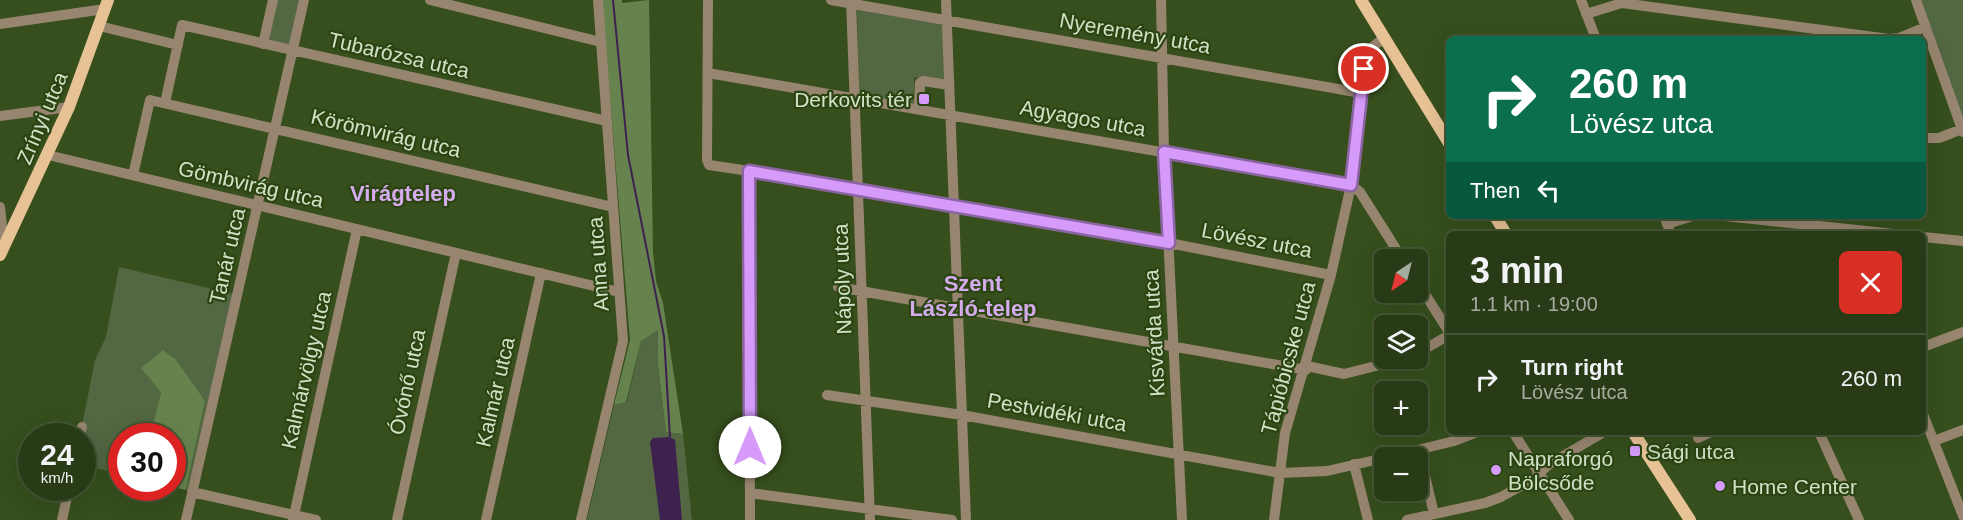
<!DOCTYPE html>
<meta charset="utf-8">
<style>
body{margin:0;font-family:Helvetica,sans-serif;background:#30421f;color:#f1f3f6;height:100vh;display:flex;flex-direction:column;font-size:22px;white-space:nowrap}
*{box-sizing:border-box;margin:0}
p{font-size:20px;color:#a5ada1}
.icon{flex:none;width:33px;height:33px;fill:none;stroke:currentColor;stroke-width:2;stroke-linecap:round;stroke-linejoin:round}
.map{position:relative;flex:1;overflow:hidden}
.panel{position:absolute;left:1446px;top:231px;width:480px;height:204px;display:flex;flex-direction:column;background:#283b16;border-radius:9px;box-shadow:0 6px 24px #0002,0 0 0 2px #445535}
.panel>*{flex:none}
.hud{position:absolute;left:1446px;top:36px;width:480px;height:183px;border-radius:9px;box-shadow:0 6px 24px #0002,0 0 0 2px #445535;background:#0b6e4f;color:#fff;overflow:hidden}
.needle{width:39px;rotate:215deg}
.fabs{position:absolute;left:1374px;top:249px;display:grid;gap:12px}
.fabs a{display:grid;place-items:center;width:54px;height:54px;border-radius:9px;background:#283b16;box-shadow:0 6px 24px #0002,0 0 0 2px #445535;font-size:30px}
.speed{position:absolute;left:18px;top:423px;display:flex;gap:12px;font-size:30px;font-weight:700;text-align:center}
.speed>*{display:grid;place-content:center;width:78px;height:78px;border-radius:50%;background:#283b16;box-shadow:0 6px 24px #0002,0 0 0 2px #445535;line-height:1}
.speed small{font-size:15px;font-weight:400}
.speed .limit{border:9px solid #d22;background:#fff;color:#111}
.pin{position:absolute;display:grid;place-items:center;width:51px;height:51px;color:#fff;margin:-26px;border:3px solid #fff;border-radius:50%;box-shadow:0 2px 6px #0007}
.me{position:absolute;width:66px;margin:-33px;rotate:0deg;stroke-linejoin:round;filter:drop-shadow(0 0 4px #0008)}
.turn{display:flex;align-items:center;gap:21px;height:126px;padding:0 24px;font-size:27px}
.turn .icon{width:78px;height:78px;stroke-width:2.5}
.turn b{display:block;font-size:42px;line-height:51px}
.then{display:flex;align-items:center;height:57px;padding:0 24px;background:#0003;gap:12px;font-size:22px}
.round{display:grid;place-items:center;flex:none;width:63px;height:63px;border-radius:9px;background:#30421f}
.head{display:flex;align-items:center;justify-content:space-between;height:102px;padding:0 24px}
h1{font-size:36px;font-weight:700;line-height:45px}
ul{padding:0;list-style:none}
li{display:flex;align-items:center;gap:18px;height:90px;padding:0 24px;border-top:2px solid #445535}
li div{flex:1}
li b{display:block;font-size:22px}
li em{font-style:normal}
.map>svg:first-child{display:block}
.green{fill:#526742}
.forest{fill:#66834d}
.water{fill:#3f214f}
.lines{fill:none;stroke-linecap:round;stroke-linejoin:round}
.stream{stroke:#3f214f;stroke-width:2}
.minor{stroke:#97856f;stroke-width:10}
.major{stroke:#e7c295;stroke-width:12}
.route-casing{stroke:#8b65a2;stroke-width:15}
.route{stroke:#d69bfa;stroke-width:10}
.poi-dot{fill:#d69bfa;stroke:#2b4412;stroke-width:2}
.labels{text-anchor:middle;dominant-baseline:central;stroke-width:4.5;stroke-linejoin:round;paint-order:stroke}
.street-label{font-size:21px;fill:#d1e1c6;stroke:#2b4412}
.poi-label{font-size:21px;fill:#d1e1c6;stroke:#2b4412;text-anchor:start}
.neighbourhood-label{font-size:22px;font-weight:bold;fill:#d4abed;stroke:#2b4412}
</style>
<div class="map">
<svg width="1963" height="520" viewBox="0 0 1963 520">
<rect width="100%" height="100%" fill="#364f1d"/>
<path class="green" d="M275 0H302L292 42 286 45 267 39Z
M1916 0H1963V132Z
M857 8 939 22 944 28 945 82 914 77 915 105 859 98Z
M119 267 238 295 192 492 186 490 205 401 191 384 161 392 150 436H122L121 474 83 465 82 436H80L95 360 106 337Z
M658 329V365L666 432 683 434 692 520H587L614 405 627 402 641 341Z"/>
<path class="forest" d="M602 0H622V3L649 0 653 252 656 281 663 303 683 434 666 432 658 365V330L641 341 626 402 614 405 630 340Z
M163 350 176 360 205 401 186 490 173 487 172 436H150L161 392 141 368Z"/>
<path class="water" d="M670 437 675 440 682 520H660L650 442 653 438Z"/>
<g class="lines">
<path class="stream" d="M613 0 628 155 664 336 670 437"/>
<path class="minor" d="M430 0 601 42
M708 0 707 160 709 165 749 171 1169 243 1331 275
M831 0 1361 93
M851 0 870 520
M946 0 966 520
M1161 0 1164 152 1182 520
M1581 0 1596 39
M1916 0 1963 132
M1586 14 1622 3 1889 39 1899 38 1925 27
M0 24 105 9
M99 26 178 45
M263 44 273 0
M708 73 1351 185 1360 192 1403 260
M165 103 182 25 607 121
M919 109 920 83 923 81 949 85
M0 116 69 107
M1923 138H1939L1962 129
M48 155 619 292
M749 171 750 520
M133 175 150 100 613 207
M0 207 4 246
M1664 216 1671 234
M1725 216 1894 234
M1667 224 1693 216
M1923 237 1963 241
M1418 283 1449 332
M838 287 1306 370
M1923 347 1963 332
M1418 353 1449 335
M1307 366 1344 374 1407 358
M827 395 962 415 1280 473 1327 471 1384 458
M1923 414 1963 516
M1513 432 1569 520
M1819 432 1859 520
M80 436 82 427
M1698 438 1711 432
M1934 441 1963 430
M1419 450 1434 514
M1385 458 1454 441 1477 432
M1354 464 1368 520
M192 492 316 520
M750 493 952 520
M62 520 69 488
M186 520 304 0
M293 520 357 229
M397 520 456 253
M486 520 541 273
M581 520 623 341 598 0
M1274 520 1285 433 1331 275 1351 185 1366 52 1384 38
M1407 520 1485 503 1501 497 1533 479 1548 465 1604 432"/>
<path class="major" d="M1361 0 1449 143
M1495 216 1506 234
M0 255 69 107 108 0
M1633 432 1690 520"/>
</g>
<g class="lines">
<g class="route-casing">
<path id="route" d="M750 447 749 171 1169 243 1164 152 1351 185 1364 69"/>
</g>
<use href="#route" class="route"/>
</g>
<g class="poi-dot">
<rect x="918" y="93" width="12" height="12" rx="3"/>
<rect x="1629" y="445" width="12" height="12" rx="3"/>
<circle cx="1496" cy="470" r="6"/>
<circle cx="1720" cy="486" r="6"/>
</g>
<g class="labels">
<g class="street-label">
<text transform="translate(1135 33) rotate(10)">Nyeremény utca</text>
<text transform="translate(399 55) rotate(13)">Tubarózsa utca</text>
<text transform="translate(42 118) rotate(-67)">Zrínyi utca</text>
<text transform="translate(1083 118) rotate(10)">Agyagos utca</text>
<text transform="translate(386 133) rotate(13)">Körömvirág utca</text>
<text transform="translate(251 184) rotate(13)">Gömbvirág utca</text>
<text transform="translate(1257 240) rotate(11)">Lövész utca</text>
<text transform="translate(227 256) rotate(-77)">Tanár utca</text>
<text transform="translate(598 264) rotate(-94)">Anna utca</text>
<text transform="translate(842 279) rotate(-92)">Nápoly utca</text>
<text transform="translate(1154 333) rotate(-93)">Kisvárda utca</text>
<text transform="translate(1288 358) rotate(-75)">Tápióbicske utca</text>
<text transform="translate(306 370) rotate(-77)">Kalmárvölgy utca</text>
<text transform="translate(407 382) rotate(-78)">Óvónő utca</text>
<text transform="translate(495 392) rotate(-77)">Kalmár utca</text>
<text transform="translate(1057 412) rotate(10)">Pestvidéki utca</text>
</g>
<g class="poi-label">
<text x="912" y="99" text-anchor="end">Derkovits tér</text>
<text x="1647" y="451">Sági utca</text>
<text x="1508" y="458">Napraforgó<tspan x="1508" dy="24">Bölcsőde</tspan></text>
<text x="1732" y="486">Home Center</text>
</g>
<g class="neighbourhood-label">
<text x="403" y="193">Virágtelep</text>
<text x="973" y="283">Szent<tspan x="973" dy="25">László-telep</tspan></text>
</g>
</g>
</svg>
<div class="fabs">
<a><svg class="needle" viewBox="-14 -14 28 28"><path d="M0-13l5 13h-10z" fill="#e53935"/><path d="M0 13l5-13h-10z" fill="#a5ada1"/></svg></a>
<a><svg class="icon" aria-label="layers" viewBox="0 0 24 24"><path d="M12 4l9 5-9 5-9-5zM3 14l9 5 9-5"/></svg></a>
<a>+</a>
<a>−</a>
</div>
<div class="speed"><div>24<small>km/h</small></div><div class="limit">30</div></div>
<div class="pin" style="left:1364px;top:69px;background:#d93025"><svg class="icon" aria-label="arrive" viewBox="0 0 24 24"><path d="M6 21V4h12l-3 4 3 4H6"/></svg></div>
<svg class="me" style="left:750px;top:447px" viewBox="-20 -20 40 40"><circle r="19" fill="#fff"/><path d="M0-13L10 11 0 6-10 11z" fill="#d69bfa"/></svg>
<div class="hud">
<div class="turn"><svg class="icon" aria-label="right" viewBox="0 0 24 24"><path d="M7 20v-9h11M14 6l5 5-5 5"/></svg><div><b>260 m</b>Lövész utca</div></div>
<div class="then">Then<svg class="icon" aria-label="left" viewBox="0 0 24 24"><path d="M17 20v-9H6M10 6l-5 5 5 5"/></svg></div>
</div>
<section class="panel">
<div class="head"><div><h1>3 min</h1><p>1.1 km · 19:00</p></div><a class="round" style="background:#d93025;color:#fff"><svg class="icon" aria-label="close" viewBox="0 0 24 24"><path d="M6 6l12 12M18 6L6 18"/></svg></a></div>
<ul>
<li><svg class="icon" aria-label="right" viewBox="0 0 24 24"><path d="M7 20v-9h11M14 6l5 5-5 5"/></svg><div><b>Turn right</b><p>Lövész utca</p></div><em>260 m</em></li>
</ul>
</section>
</div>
